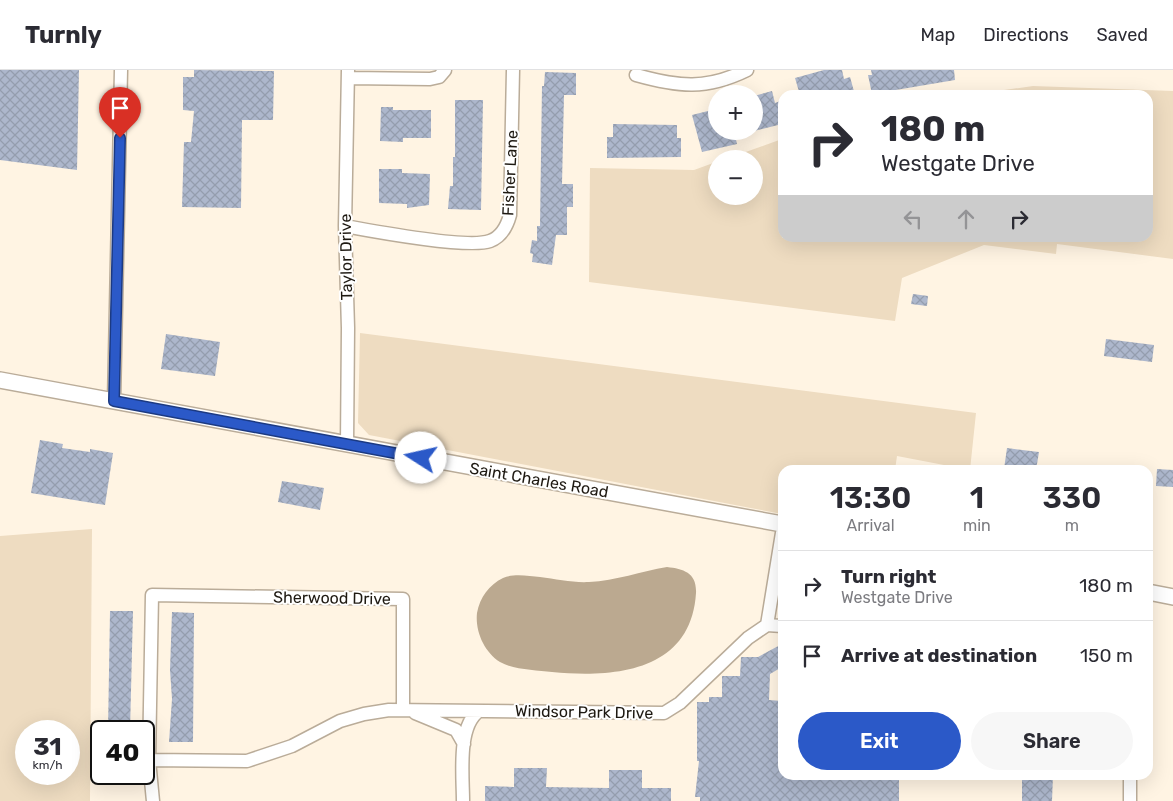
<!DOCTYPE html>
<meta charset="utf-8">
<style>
body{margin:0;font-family:Rubik,sans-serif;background:#f7f7f7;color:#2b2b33;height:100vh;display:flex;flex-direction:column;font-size:19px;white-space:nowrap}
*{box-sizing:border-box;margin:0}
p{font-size:16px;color:#7c7c81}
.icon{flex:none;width:28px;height:28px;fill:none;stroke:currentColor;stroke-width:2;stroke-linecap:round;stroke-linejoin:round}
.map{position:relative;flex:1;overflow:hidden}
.panel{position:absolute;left:778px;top:395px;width:375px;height:315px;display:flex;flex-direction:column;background:#fff;border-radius:15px;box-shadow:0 5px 20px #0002}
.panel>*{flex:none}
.top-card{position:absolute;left:778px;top:20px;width:375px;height:152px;border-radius:15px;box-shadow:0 5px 20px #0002;background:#fff;color:#2b2b33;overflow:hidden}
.buttons{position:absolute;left:708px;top:15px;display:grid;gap:10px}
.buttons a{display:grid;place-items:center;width:55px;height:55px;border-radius:50%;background:#fff;box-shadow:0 5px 20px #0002;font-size:25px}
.speed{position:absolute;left:15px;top:650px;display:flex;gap:10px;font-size:25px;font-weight:700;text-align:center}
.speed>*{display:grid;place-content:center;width:65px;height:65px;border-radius:50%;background:#fff;box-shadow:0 5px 20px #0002;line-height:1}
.speed small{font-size:12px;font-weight:400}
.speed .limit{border:2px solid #111;border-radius:8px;background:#fff;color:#111}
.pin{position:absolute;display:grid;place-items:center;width:42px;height:42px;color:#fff;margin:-51px -21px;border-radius:50% 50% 50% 0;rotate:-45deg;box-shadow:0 0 5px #0007}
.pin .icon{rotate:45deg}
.me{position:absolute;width:55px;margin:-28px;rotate:280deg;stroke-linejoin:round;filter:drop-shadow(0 0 4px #0008)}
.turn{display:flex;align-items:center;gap:18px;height:105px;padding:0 20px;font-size:22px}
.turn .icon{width:65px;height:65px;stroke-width:2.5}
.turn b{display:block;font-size:35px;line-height:42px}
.lanes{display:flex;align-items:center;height:48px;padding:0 20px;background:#0003;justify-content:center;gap:25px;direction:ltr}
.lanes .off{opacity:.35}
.eta{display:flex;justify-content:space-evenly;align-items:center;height:85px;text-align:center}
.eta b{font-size:30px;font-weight:600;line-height:35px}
.button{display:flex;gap:10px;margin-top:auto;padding:10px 20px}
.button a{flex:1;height:58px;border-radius:30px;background:#2b59c8;color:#fff;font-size:20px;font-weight:600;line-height:58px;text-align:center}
.button a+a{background:#f7f7f7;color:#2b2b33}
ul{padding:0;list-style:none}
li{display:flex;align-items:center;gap:15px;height:70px;padding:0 20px;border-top:1px solid #e1e1e2}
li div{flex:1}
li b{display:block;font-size:19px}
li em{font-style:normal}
header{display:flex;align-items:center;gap:30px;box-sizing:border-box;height:70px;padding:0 25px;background:#fff;border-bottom:1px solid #e1e1e2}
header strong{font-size:24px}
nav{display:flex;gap:28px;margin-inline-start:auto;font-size:18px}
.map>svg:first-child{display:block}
.grass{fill:#eedcc1;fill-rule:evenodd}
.water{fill:#bba990}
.building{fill:url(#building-cross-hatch)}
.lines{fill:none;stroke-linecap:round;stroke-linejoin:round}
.minor-casing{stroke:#baac99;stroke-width:15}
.tertiary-casing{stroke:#baac99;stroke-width:18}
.minor{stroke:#fff;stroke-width:12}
.tertiary{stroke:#fff;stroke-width:15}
.route-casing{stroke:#1c3a82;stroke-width:12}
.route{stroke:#2b59c8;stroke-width:9}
.labels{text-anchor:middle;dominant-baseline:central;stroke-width:4;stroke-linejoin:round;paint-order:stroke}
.street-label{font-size:16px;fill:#1e1912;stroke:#fff}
</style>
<header>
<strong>Turnly</strong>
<nav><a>Map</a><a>Directions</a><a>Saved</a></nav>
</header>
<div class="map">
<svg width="1173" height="731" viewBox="0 0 1173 731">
<defs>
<pattern id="building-cross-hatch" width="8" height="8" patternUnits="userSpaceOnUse" patternTransform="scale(1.25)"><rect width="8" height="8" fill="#adb7cc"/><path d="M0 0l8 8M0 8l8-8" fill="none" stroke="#949dae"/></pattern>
</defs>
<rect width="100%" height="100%" fill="#fff4e3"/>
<path class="grass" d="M1033 16 1173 21V189L1057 174 1056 184 984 175 902 208 895 251 589 212 590 98 694 100 716 92V126H754V89H726L782 69V168H1148V25H969Z
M360 263 976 343 970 400 897 386 895 400H782V444L369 365 358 353Z
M92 459 90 731H0V466ZM26 661H69V704H26Z"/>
<path class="water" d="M667 497C684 499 697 503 696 523 691 602 614 608 552 602 536 600 514 600 500 592 484 582 475 561 477 543 480 527 489 515 503 508 514 503 529 506 540 507 556 509 574 513 589 512 616 511 641 501 667 497Z"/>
<path class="building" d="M0 0H79L77 100 0 90Z
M194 0 274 1 273 50H242L241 138 182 137 184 72H191L194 41 183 40V7H194Z
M824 0H842L844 9 850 7 855 25H800L795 8Z
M871 0H954L955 10 872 24 868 5H872Z
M545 2 576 3V25H564L562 114H573V137H567V165H556L552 195 532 192 533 184 530 183 532 170 537 171V156H540L542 16H544Z
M772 21 775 33 780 31 782 54 754 61V26Z
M455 30H483L481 140 448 139 450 116H453V87H455Z
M381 37H393V40H431V68H403V72L380 71Z
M716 39V61H734L737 74 702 82 692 45Z
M613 54 677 55V68H681V87L607 88V67H613Z
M379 99H402V103L430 104 429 135 407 138V134L379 133Z
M913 224 928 226 927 236 911 234Z
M166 264 220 272 215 306 161 299Z
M1106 269 1154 275 1152 292 1104 286Z
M40 370 63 374 62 378 90 382V379L113 383 105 435 31 423Z
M1007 378 1039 382 1036 400 1004 399Z
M1157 399 1173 400V417L1156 416Z
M282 411 324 418 320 440 278 432Z
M110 541H133L130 661H108Z
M172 542 194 543 193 672H169L172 629 170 600Z
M782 574V597L770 604 769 630 782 631V705H899V731H700V727H695L699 691H697V632H709V627H722V606H740L741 587H758Z
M514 698H547L546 717 609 718V700H642V718H671V731H485V716L514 717Z
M1022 705H1053L1052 731H1022Z"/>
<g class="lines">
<g class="minor-casing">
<path id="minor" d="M636 5C679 17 706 20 747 0
M348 8 430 9 439 7 445 0
M345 156C372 161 468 179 490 171 501 167 507 156 510 145L513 0
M114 331 121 0
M347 374 348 258 345 156 348 0
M767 555 782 463
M415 643 456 660 464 674
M149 690 247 691 292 676 340 651 364 644 389 640 664 643 680 633 748 568 767 555 782 556
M1130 705V731
M153 731 149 690 152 525 403 529V639
M463 731C463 706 457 656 479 641"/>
</g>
<g class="tertiary-casing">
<path id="tertiary" d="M0 310 782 454
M1148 522 1173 527"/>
</g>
<use href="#minor" class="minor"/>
<use href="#tertiary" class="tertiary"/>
</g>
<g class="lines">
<g class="route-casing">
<path id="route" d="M120 68 114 331 421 388"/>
</g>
<use href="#route" class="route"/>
</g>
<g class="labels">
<g class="street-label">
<text transform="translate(510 103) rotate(-87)">Fisher Lane</text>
<text transform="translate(346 187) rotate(-91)">Taylor Drive</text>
<text transform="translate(539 410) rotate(10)">Saint Charles Road</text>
<text transform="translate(332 528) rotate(1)">Sherwood Drive</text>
<text transform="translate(584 642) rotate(1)">Windsor Park Drive</text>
</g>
</g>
</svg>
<div class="buttons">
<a>+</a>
<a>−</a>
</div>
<div class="speed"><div>31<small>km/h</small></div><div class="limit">40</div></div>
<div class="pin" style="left:120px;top:68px;background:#d93025"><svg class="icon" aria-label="arrive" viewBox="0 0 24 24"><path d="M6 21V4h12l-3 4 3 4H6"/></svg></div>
<svg class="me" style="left:421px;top:388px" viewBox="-20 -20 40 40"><circle r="19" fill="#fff"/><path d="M0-13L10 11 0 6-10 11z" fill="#2b59c8"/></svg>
<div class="top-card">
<div class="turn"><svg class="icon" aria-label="right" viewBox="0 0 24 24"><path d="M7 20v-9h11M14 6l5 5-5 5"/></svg><div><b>180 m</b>Westgate Drive</div></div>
<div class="lanes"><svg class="icon off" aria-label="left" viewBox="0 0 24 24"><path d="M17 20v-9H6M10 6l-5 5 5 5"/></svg><svg class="icon off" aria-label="ahead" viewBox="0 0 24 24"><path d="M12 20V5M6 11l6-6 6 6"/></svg><svg class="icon" aria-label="right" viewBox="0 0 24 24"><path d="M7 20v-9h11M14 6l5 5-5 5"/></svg></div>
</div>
<section class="panel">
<div class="eta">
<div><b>13:30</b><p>Arrival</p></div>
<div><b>1</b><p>min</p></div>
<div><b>330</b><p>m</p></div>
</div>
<ul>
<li><svg class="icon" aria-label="right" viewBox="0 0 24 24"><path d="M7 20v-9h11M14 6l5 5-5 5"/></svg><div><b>Turn right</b><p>Westgate Drive</p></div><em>180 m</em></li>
<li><svg class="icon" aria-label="arrive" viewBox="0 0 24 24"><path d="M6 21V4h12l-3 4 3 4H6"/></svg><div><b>Arrive at destination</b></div><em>150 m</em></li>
</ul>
<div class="button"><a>Exit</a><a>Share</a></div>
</section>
</div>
